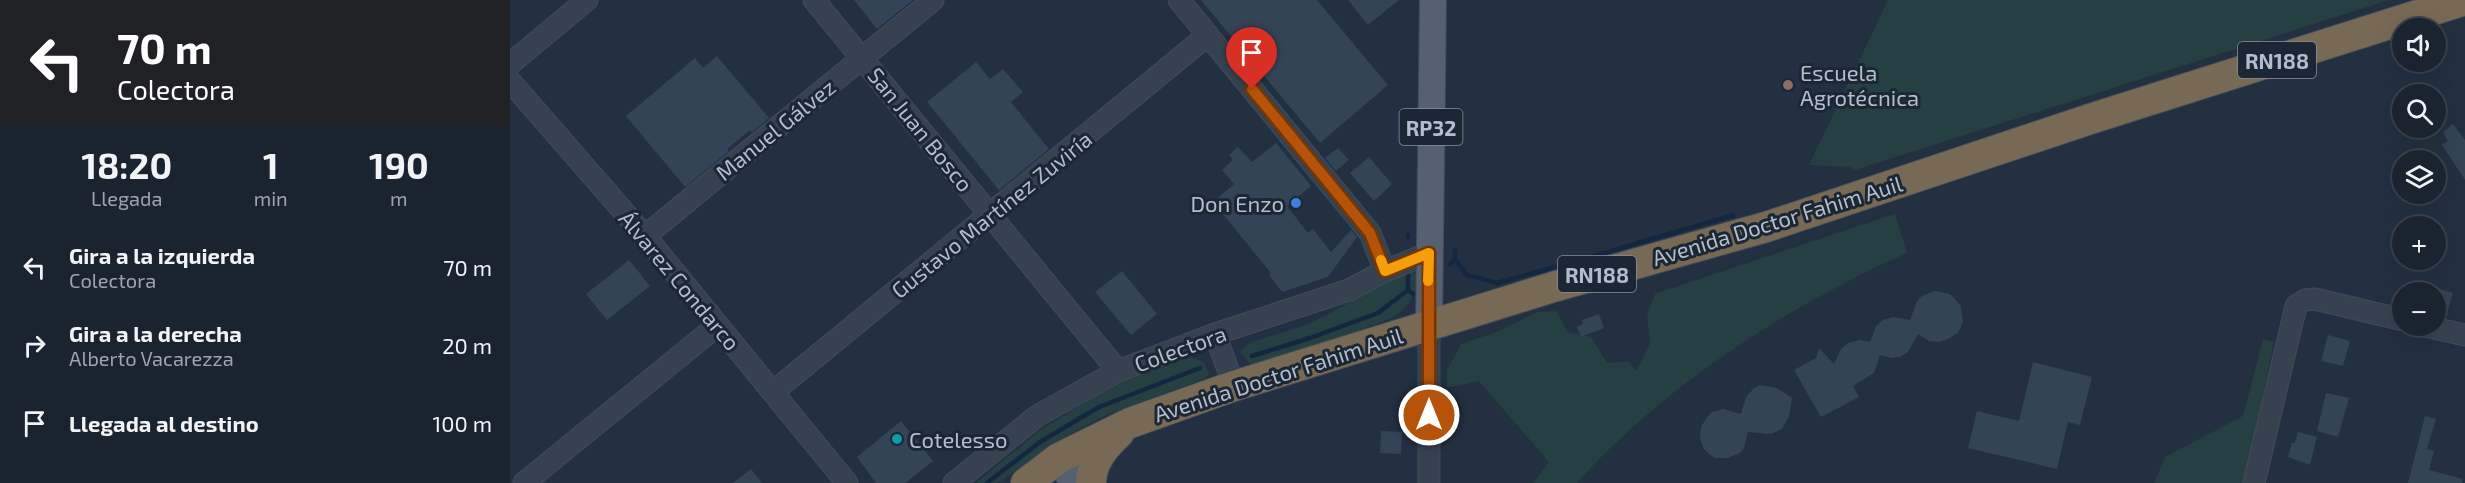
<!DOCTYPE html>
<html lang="es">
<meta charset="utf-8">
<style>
body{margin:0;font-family:"Exo 2",sans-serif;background:#27303d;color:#f1f3f6;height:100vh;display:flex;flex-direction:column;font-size:22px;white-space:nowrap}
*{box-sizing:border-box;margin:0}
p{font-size:20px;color:#9fa4ab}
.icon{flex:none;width:33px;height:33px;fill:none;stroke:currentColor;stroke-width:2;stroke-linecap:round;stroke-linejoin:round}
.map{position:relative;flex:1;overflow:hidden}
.details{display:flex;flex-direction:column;background:#1a2431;width:510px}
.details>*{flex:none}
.banner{background:#202124;color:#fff;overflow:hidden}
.controls{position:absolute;left:1882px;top:18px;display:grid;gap:12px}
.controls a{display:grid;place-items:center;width:54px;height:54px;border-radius:50%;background:#1a2431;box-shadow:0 6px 24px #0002,0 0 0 2px #38414d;font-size:30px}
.pin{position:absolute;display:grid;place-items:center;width:51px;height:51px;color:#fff;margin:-62px -26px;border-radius:50% 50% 50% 0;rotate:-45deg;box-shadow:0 0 6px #0007}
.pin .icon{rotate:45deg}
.me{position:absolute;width:66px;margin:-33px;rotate:0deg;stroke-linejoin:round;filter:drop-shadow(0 0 4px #0008)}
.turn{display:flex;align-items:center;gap:21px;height:126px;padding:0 18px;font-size:27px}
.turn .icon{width:78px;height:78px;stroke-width:2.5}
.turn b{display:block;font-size:42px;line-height:51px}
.eta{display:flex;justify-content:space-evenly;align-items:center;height:102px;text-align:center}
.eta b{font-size:36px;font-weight:700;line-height:42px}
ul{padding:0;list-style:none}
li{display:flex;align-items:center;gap:18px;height:78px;padding:0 18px}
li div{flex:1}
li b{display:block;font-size:22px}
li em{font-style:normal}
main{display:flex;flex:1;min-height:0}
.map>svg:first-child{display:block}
.green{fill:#253f42}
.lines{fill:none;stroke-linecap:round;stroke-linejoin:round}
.stream{stroke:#142740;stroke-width:4.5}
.building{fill:#344457}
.minor-casing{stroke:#404b5a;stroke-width:23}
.major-casing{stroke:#404b5a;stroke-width:28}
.highway-casing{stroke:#424d5b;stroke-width:32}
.minor{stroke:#374251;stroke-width:21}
.major{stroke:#556171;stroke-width:26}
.highway{stroke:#776953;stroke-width:30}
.route-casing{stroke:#753606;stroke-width:15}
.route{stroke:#b45309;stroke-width:10}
.slow{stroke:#f59e0b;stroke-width:10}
.education-dot{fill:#8d6e63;stroke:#1c2736;stroke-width:2}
.shop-dot{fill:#3f7fe0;stroke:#1c2736;stroke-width:2}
.culture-dot{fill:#0f9aa8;stroke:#1c2736;stroke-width:2}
.labels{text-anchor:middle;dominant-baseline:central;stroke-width:6;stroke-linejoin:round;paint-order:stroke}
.shield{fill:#1c2736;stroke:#86909e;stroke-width:1.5}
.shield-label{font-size:21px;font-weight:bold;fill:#b3bdcb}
.poi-label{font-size:22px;fill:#b3bdcb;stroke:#1c2736;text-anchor:start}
.street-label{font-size:22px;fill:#b3bdcb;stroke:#1c2736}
</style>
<main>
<section class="details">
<div class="banner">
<div class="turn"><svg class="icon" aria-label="left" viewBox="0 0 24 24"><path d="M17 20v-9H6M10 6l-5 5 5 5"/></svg><div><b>70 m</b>Colectora</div></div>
</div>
<div class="eta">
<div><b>18:20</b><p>Llegada</p></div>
<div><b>1</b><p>min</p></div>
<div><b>190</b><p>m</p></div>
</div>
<ul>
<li><svg class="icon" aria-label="left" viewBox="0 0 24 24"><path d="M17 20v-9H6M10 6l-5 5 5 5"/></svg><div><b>Gira a la izquierda</b><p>Colectora</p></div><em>70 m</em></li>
<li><svg class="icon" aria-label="right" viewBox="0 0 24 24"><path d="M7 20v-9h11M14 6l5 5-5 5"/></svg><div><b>Gira a la derecha</b><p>Alberto Vacarezza</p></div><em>20 m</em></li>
<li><svg class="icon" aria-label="arrive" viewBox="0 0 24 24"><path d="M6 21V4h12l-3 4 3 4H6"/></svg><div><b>Llegada al destino</b></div><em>100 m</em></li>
</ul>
</section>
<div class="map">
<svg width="1955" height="483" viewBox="0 0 1955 483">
<rect width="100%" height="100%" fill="#223041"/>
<path class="green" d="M1378 0H1879L1345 170 1340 167 1299 165Z
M1385 214 1397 253C1278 306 1154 386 1067 483H1023L1039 462 969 381 937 388V370L951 344 989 331 1027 312 1046 311 1058 332 1081 337 1097 363 1119 361 1126 371 1140 344 1137 315 1145 294Z
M902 271 907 276C906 295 900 306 884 317L817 343 741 366 730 352C734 340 772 334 784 329 826 315 860 286 902 271Z
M1753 339 1764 342 1734 483H1644L1655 457 1733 416Z
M673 357 684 358 694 362 699 374 694 379 596 415 540 445 489 483H466L529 431 613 379Z"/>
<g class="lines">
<path class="stream" d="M898 238V235
M945 259 957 275 987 283 1045 267
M1067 261 1223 215
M940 264 945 259V250
M898 274V290
M742 356 800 338 868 313 898 290 903 294
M477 483 530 442 589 407 690 368"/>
</g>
<path class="building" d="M344 0H403L367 29Z
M691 0H807L878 85 810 143Z
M838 0H889L858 25Z
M207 56 259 118 242 132 240 130 217 149 219 151 175 187 116 116 185 58 193 68Z
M466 62 480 79 493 69 513 92 501 102 539 149 489 190 417 102Z
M1943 124 1955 140V180L1932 145 1938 141 1933 132Z
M766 143 801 186 777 206 798 233 803 229 821 252 841 230 847 237 818 277 772 292 759 275 761 273 703 202 724 184 712 170 723 160 719 155 728 147 742 162Z
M828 148 839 160 826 171 815 158Z
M859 157 882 184 864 201 840 173Z
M119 260 140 286 97 320 76 294Z
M612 271 647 314 621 335 585 292Z
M1926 288 1943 293 1937 313 1926 311Z
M1425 291 1440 294 1451 306 1453 322 1448 333 1438 339 1429 342 1419 341 1408 334 1398 352 1390 357 1382 358 1370 355 1364 373 1343 386 1349 397 1311 417 1284 370 1306 358 1309 348 1324 364 1331 349 1338 343 1350 340 1360 342 1366 326 1373 320 1383 317 1400 320 1407 301 1412 296Z
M1089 314 1094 328 1071 337 1067 327 1073 324 1072 320Z
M1818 335 1840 341 1833 366 1811 361Z
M1523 362 1582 377 1570 425 1558 422 1547 469 1458 448 1467 411 1509 421Z
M1250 385 1267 388 1282 398 1279 417 1272 429 1261 434 1238 432 1234 448 1230 453 1218 458H1205L1199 454 1194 449 1190 439 1191 427 1197 417 1202 412 1213 409 1231 414 1236 397 1244 388Z
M1816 393 1839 398 1828 437 1807 431Z
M1915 416 1926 419 1917 449 1924 451 1919 470 1953 479 1952 483H1898Z
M391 421 423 461 395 483H366L347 457Z
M871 431 892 432 891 454 870 453Z
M1788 432 1807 437 1800 465 1778 457 1782 443H1785Z
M241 469 252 483H223Z"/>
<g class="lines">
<g class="minor-casing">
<path id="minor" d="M304 0 608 371
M669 0 860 233 875 271
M0 64 77 0
M0 81 135 236 337 483
M135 236 423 0
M919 325V483
M1915 326 1955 335
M705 334 724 386
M263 392 698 35
M14 483 208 325
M444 483 527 416 608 371 705 334 839 290 875 271 919 253
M1744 483 1786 306 1795 300 1805 299 1893 320"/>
</g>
<g class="major-casing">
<path id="major" d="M919 325 923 0
M549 458 563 483"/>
</g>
<g class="highway-casing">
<path id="highway" d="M516 483 549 458 620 423 724 386 1043 287 1256 227 1580 119 1955 0
M581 483C581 462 595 446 609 433"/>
</g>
<use href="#minor" class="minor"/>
<use href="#major" class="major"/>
<use href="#highway" class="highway"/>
</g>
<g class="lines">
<g class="route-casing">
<path id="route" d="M742 89 860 233 875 271 919 253V415"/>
</g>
<use href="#route" class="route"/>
<path class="slow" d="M871 260 875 271 919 253 918 281"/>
</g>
<circle class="education-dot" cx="1278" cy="85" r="6"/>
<circle class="shop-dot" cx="786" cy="203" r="6"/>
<circle class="culture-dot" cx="387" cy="439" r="6"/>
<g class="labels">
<g class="shield">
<rect x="1728" y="42" width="78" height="36" rx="4.5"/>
<rect x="889.5" y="109" width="63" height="36" rx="4.5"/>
<rect x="1048" y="256" width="78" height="36" rx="4.5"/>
</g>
<g class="shield-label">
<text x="1767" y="60">RN188</text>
<text x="921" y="127">RP32</text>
<text x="1087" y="274">RN188</text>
</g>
<g class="poi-label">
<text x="1290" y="72">Escuela<tspan x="1290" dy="25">Agrotécnica</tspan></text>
<text x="774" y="203" text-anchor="end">Don Enzo</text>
<text x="399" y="439">Cotelesso</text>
</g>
<g class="street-label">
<text transform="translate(265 129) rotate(-39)">Manuel Gálvez</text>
<text transform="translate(411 129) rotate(51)">San Juan Bosco</text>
<text transform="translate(481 214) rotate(-39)">Gustavo Martínez Zuviría</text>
<text transform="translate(1267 220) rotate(-17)">Avenida Doctor Fahim Auil</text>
<text transform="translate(170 280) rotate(50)">Álvarez Condarco</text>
<text transform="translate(670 348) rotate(-20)">Colectora</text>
<text transform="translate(768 374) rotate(-18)">Avenida Doctor Fahim Auil</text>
</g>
</g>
</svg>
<div class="controls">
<a><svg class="icon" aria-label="sound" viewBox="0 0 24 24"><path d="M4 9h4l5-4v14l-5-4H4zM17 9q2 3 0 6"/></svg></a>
<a><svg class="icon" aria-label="search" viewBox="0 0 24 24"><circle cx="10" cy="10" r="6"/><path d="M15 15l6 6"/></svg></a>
<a><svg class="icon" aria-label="layers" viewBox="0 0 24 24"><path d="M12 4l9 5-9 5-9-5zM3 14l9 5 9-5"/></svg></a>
<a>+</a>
<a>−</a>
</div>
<div class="pin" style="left:742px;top:89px;background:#d93025"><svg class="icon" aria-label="arrive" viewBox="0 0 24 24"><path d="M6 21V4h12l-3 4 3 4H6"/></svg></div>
<svg class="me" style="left:919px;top:415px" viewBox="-20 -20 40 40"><circle r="17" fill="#b45309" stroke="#fff" stroke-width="3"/><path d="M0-11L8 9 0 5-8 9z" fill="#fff"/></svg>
</div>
</main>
